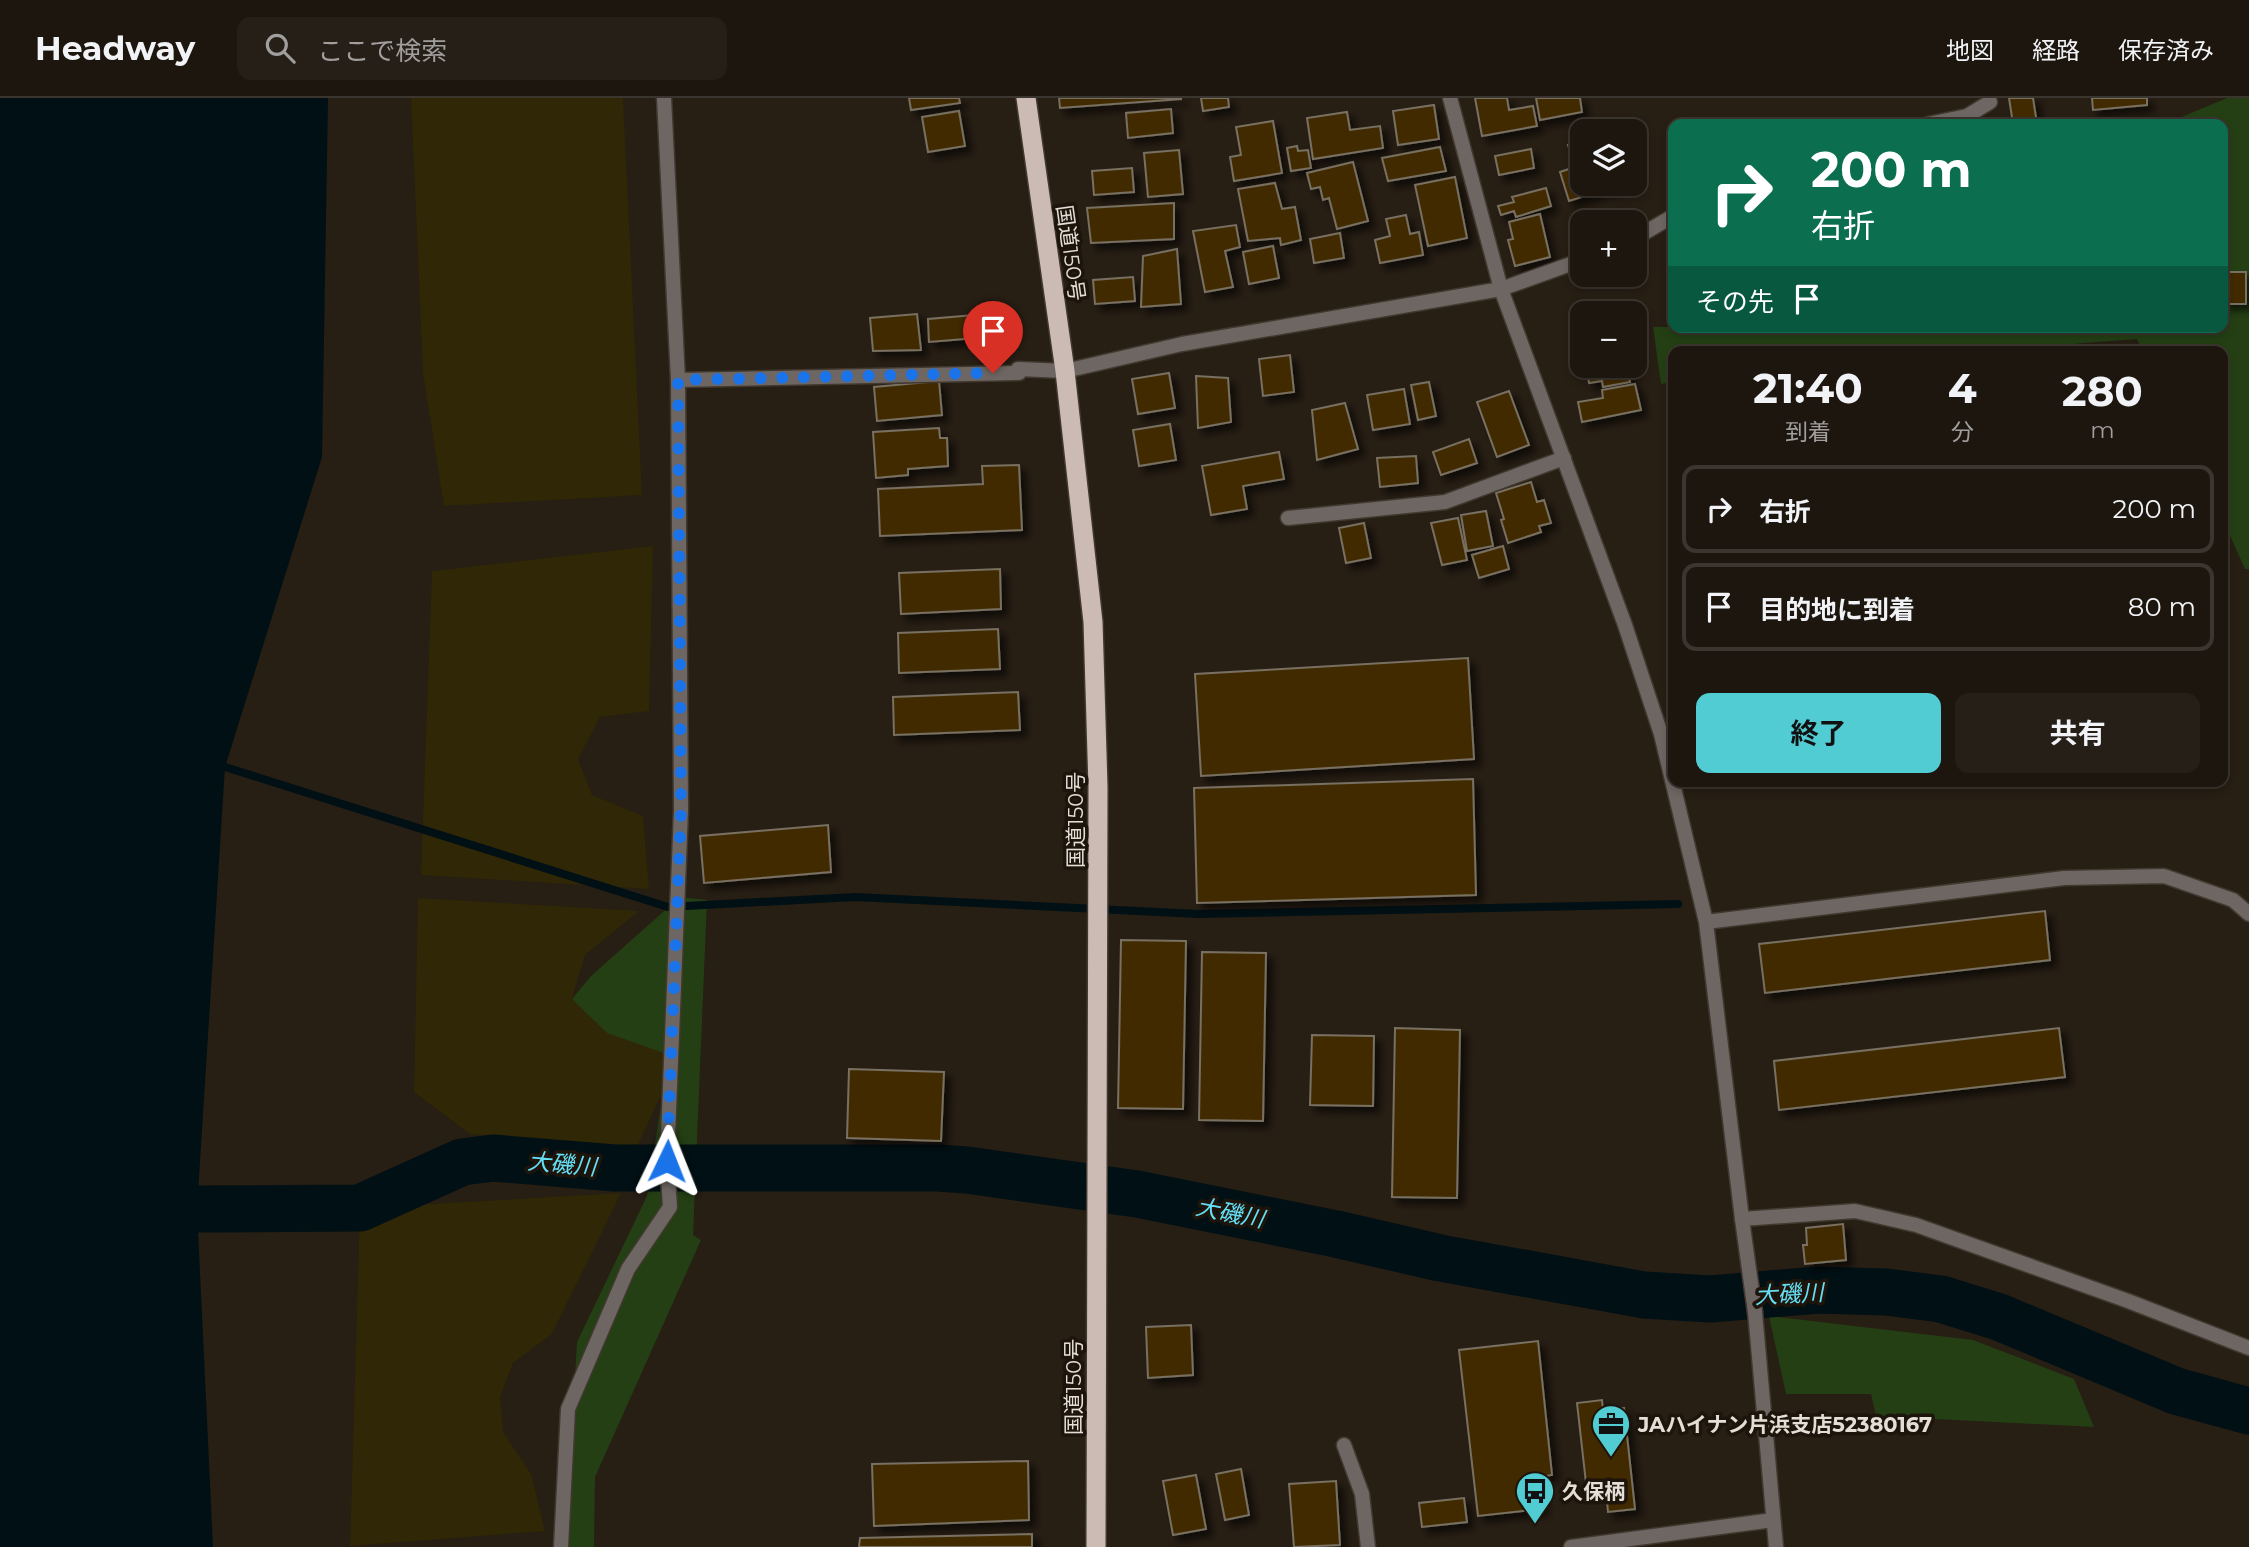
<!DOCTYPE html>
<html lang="ja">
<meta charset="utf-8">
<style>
body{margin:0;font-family:Montserrat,"Noto Sans JP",sans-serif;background:#251f18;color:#f1f3f6;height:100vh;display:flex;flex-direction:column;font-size:26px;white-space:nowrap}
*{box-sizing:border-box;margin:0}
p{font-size:23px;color:#a09f9e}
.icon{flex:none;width:38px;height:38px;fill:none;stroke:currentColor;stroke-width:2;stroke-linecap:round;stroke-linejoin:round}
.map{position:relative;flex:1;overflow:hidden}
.panel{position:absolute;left:1668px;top:248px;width:560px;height:441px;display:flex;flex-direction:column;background:#1d160f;border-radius:14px;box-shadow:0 4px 10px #0003,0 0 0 2px #3b352f}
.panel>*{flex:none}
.hud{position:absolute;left:1668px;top:21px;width:560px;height:214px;border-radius:14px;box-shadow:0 4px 10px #0003,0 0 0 2px #3b352f;background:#0b6e4f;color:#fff;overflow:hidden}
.controls{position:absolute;left:1570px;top:21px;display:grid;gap:14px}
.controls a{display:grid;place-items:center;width:77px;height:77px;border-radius:14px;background:#1d160f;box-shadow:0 4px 10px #0003,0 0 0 2px #3b352f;font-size:35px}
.pin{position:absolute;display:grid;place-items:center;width:60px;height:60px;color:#fff;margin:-72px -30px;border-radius:50% 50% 50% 0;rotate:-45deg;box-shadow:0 0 7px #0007}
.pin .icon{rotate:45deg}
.me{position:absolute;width:77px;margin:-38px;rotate:2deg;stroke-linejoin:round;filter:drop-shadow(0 0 5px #0008)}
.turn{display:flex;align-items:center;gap:24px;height:147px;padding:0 28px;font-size:32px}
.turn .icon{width:91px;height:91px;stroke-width:2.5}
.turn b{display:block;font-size:49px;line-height:60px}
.then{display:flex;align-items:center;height:66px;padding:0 28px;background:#0003;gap:14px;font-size:26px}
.eta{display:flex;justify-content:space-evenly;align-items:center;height:119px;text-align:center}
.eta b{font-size:42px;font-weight:700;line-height:49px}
.primary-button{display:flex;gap:14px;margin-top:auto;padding:14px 28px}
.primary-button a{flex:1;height:80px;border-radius:14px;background:#51ccd2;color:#111;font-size:28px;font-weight:700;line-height:80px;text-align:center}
.primary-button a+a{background:#251f18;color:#f1f3f6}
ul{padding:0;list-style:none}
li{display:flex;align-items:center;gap:21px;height:88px;margin:0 14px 10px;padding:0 14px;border:4px solid #3b352f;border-radius:14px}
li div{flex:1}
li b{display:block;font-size:26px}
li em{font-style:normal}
header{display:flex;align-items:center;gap:42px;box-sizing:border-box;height:98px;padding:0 35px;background:#1d160f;border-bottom:2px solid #3b352f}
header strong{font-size:33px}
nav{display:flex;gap:38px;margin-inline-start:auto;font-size:24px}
.search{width:490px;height:63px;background:#251f18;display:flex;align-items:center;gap:18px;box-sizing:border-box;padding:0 24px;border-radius:14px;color:#a09f9e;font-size:26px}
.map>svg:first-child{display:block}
.green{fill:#243f14}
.sand{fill:#2f2705}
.water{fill:#001015}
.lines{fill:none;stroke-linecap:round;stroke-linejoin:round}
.stream{stroke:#001015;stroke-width:8}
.river{stroke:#001015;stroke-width:47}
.building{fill:#422c00;stroke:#786f61;stroke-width:2;filter:url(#shadow)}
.service-casing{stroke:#41392f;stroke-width:17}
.minor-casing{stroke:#41392f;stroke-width:17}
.tertiary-casing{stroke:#41392f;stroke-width:17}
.trunk-casing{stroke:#41392f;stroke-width:22}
.service{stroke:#6d6663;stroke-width:14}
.minor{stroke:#6d6663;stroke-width:14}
.tertiary{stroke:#6d6663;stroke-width:14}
.trunk{stroke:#ccbbb4;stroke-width:19}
.route{stroke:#1a73e8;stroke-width:12;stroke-dasharray:0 21.6}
.labels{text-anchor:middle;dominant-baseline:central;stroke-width:7;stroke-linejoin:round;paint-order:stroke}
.street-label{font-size:21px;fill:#e4ded6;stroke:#1d150b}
.poi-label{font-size:21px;font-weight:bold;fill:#e4ded6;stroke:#1d150b;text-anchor:start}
.water-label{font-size:23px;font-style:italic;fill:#65dff6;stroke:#1d150b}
</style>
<header>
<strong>Headway</strong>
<div class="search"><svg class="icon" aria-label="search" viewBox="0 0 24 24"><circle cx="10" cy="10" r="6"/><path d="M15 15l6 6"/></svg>ここで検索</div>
<nav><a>地図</a><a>経路</a><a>保存済み</a></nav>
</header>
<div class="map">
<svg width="2249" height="1449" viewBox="0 0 2249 1449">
<defs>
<filter id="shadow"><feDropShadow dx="6" dy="6" stdDeviation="3.5" flood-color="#0009"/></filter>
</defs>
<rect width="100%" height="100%" fill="#271e14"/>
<path class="green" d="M2227 0H2249V471H2245L2223 422 2222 254H2143L2137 241 1967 254H1673V284L1661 286 1653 229H2222V26H2165Z
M680 799 707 802 693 1137 701 1142 595 1379 594 1449H565L577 1244 647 1098 660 1013 678 960 625 947 595 928 572 901 591 878Z
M1769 1218 1973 1242 2074 1281 2094 1329 1876 1318 1871 1296H1786Z"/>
<path class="sand" d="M411 0H623L642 397 444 408 423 275Z
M653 448 649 613 600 619 578 661 592 697 643 718 649 791 421 777 432 473Z
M418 800 639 813 585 857 572 901 607 935 678 960 636 1051 470 1036 414 994Z
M621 1095 552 1236 513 1265 500 1299 503 1334 531 1376 545 1433 350 1448 360 1110Z"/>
<path class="water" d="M0 0H328L322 359 225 669 197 1111 213 1449H0Z"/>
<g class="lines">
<path class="stream" d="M225 669 668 809 855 799 1199 816 1678 806"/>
<path class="river" d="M197 1111 360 1110 462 1064 493 1060 615 1070H938L967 1072 1137 1096 1336 1136 1440 1160 1644 1197 1710 1201 1818 1192 1886 1194 1941 1201 1999 1219 2176 1293 2249 1313"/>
</g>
<path class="building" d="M909 0H959L960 5 911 12Z
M1059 0H1181V1L1060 10Z
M1201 0H1228L1229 9 1203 13Z
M1475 0H1507L1509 12 1533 8 1537 28 1482 38Z
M1536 0H1580L1582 14 1540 22Z
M2009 0H2033L2037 26H2013Z
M2092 0H2147V7L2093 12Z
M1434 7 1439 41 1398 47 1393 13Z
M1171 11 1173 35 1128 40 1126 15Z
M959 13 965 48 928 54 922 19Z
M1347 14 1350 32 1380 28 1383 50 1313 61 1307 20Z
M1273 23 1282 75 1234 83 1230 59 1241 57 1236 29Z
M1582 43V86H1623L1569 103 1560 74 1575 69 1568 47Z
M1297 48 1298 53 1308 52 1311 70 1291 73 1287 50Z
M1440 49 1446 73 1388 83 1382 60Z
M1531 51 1534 70 1499 77 1495 58Z
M1179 52 1183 96 1148 99 1144 55Z
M1353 64 1368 123 1337 131 1329 100 1323 102 1320 89 1311 91 1307 75Z
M1132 70 1134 94 1094 97 1092 73Z
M1455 79 1467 140 1428 148 1415 87Z
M1275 85 1282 111 1295 109 1301 142 1281 147 1280 140 1248 143 1238 91Z
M1546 90 1551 108 1516 119 1514 113 1501 117 1498 108 1514 104 1512 99Z
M1174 105V141L1091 145 1087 110Z
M1540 116 1550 159 1515 168 1508 142 1513 141 1509 124Z
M1406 117 1410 136 1419 134 1423 157 1380 165 1375 142 1390 138 1386 121Z
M1236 127 1240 149 1225 153 1233 189 1205 194 1193 133Z
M1340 135 1344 160 1314 165 1310 141Z
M1273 148 1279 180 1249 186 1243 154Z
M1177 151 1181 206 1141 209 1143 158Z
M2222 174H2246V206H2222Z
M1133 179 1135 203 1095 206 1093 182Z
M998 215 1000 238 929 244 928 221Z
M917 216 921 252 873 253 870 220Z
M1290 257 1294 294 1263 298 1259 261Z
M1586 268H1628L1630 284 1603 289 1602 283 1589 285Z
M1169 275 1175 310 1138 316 1132 281Z
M1196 278 1228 280 1231 324 1198 330Z
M939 283 942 317 877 323 874 289Z
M1429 284 1436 318 1418 322 1411 287Z
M1635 286 1641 312 1582 324 1578 304 1603 300 1602 292Z
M1404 291 1410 326 1373 332 1367 297Z
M1509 293 1529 347 1497 359 1477 304Z
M1345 305 1358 351 1317 362 1312 312Z
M1170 326 1176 362 1139 368 1133 332Z
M939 330 940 340H947L948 368 908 371V377L876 380 873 334Z
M1469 341 1477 365 1441 377 1433 354Z
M1279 354 1284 381 1243 388 1247 411 1211 417 1202 368Z
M1416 358 1418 385 1380 389 1377 360Z
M1019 367 1022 432 880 438 878 391 983 386 982 368Z
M1531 384 1537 404 1544 402 1551 425 1539 428 1541 434 1508 445 1501 422 1504 421 1496 395Z
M1486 413 1493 448 1467 453 1461 417Z
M1458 420 1467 462 1442 467 1431 425Z
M1364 425 1371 460 1346 465 1339 430Z
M1503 448 1509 471 1479 480 1472 457Z
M1000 471 1001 511 901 516 899 475Z
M998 531 1000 571 899 575 898 535Z
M1468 560 1474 661 1201 678 1195 576Z
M1018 594 1020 632 894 637 893 599Z
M1473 681 1476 797 1197 805 1194 690Z
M828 727 831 774 704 785 700 738Z
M2045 813 2050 862 1765 895 1759 846Z
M1121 842 1186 843 1183 1011 1118 1010Z
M1202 854 1266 855 1263 1023 1199 1022Z
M1395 930 1460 932 1457 1100 1392 1099Z
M2059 930 2065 979 1779 1012 1774 963Z
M1312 937 1374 938 1373 1008 1310 1007Z
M849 971 944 974 941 1043 847 1040Z
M1843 1126 1846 1162 1805 1166 1803 1147H1807L1806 1130Z
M1191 1227 1193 1277 1148 1280 1146 1229Z
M1538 1243 1552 1377 1539 1379 1542 1411 1478 1418 1459 1252Z
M1602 1302 1603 1312 1624 1310 1635 1411 1608 1414 1606 1392 1587 1394 1577 1305Z
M1028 1363 1029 1422 874 1428 872 1366Z
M1241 1371 1249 1417 1225 1422 1216 1376Z
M1196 1377 1206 1431 1173 1437 1163 1383Z
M1336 1383 1340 1447 1294 1449 1289 1386Z
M1464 1400 1467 1424 1422 1429 1419 1405Z
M1032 1436V1449H859L860 1440Z"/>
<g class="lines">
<g class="service-casing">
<path id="service" d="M664 0 678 282
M1742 1121 1855 1113 1916 1127 2128 1203 2249 1250
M1344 1347 1362 1396 1368 1449
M561 1449 568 1311 628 1171 670 1109 667 1064 681 712 678 282 1019 275"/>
</g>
<g class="minor-casing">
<path id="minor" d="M1928 26 1967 18 1990 4
M1634 141 1673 118
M1018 271 1065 273 1182 246 1501 191 1582 162
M1288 420 1445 404 1564 360
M1755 1214 1776 1449"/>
</g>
<g class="tertiary-casing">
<path id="tertiary" d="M1450 0 1501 191 1625 527 1661 636 1706 824 1742 1121 1755 1214
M1706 824 2064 780 2164 778 2233 802 2249 816
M1571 1449 1773 1422"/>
</g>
<g class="trunk-casing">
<path id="trunk" d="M1026 0 1065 273 1093 524 1098 689 1096 1449"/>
</g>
<use href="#service" class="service"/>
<use href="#minor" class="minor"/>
<use href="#tertiary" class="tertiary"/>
<use href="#trunk" class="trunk"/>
</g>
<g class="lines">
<path class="route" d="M667 1063 681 712 678 282 993 275"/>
</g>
<defs>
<g id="office-pin" transform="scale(2.0125)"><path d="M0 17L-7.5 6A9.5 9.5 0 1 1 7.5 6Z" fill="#51ccd2" stroke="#1d150b"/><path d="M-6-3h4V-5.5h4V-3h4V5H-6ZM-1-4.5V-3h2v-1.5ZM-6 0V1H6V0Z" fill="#111"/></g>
<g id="bus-pin" transform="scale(2.0125)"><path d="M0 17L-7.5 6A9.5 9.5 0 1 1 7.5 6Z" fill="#51ccd2" stroke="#1d150b"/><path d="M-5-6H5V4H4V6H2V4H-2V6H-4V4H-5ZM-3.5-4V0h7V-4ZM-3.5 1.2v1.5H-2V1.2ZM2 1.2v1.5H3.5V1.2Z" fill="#111"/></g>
</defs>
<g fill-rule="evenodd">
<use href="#office-pin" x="1611" y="1326"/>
<use href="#bus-pin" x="1535" y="1393"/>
</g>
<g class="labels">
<g class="street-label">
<text transform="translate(1071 155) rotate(82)">国道150号</text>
<text transform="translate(1075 722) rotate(-90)">国道150号</text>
<text transform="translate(1073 1289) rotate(-90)">国道150号</text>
</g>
<g class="poi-label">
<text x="1638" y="1326">JAハイナン片浜支店52380167</text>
<text x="1562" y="1393">久保柄</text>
</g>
<g class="water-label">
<text transform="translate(562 1066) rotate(5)">大磯川</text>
<text transform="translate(1230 1115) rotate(11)">大磯川</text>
<text transform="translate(1789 1196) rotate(-3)">大磯川</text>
</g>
</g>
</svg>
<div class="controls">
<a><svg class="icon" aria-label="layers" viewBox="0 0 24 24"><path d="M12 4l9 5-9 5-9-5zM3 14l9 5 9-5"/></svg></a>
<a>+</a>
<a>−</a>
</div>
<div class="pin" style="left:993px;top:275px;background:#d93025"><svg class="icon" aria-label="arrive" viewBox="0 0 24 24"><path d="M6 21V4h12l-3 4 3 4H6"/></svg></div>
<svg class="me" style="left:667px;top:1063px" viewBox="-20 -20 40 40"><path d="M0-17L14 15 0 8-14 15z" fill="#1a73e8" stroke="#fff" stroke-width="4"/></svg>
<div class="hud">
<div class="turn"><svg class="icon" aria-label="right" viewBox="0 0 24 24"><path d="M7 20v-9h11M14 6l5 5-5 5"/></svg><div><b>200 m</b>右折</div></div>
<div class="then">その先<svg class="icon" aria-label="arrive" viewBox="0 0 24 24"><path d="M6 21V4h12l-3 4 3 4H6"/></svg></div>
</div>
<section class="panel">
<div class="eta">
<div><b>21:40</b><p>到着</p></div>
<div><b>4</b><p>分</p></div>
<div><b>280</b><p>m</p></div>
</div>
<ul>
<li><svg class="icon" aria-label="right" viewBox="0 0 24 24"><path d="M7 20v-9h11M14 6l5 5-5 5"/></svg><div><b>右折</b></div><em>200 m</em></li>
<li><svg class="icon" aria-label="arrive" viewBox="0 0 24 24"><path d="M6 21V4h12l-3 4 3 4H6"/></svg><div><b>目的地に到着</b></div><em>80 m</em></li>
</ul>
<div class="primary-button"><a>終了</a><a>共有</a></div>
</section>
</div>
